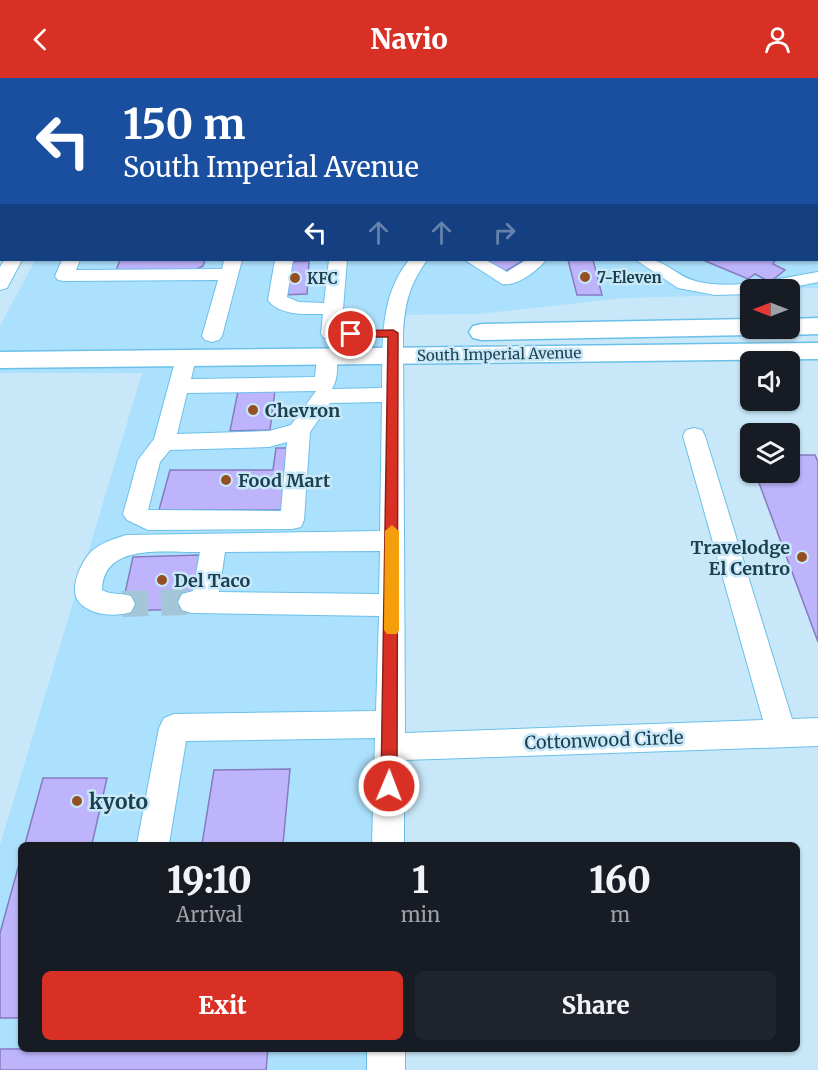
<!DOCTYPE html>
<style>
body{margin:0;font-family:Merriweather,serif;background:#20242c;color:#f1f3f6;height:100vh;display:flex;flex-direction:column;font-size:22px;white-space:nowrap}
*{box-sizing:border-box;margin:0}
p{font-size:20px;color:#9ea1a6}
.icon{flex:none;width:33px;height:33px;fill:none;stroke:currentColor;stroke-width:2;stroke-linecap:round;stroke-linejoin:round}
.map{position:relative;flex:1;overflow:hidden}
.details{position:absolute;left:18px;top:764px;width:782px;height:210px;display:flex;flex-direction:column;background:#171b24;border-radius:9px;box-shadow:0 2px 4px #0004}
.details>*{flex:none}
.guide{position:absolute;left:0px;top:0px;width:819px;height:183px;box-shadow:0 2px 4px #0004;background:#1a4fa0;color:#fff;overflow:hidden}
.needle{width:39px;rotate:270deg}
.fabs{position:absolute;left:740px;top:201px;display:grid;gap:12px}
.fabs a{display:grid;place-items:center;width:60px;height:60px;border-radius:9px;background:#171b24;box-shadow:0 2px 4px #0004;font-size:30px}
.pin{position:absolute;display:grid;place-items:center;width:51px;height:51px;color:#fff;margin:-26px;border:3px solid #fff;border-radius:50%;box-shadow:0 2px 6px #0007}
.me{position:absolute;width:66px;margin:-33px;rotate:1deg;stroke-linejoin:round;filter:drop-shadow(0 0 4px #0008)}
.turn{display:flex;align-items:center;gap:21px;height:126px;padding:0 24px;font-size:27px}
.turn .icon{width:78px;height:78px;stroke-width:2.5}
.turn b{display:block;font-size:42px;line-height:51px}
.lanes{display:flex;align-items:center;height:57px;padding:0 24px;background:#0003;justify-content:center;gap:30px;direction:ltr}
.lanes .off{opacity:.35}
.eta{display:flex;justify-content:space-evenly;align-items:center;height:102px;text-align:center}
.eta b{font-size:36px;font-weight:800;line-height:42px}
.button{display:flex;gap:12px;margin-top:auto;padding:12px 24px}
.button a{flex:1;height:69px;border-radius:9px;background:#d93025;color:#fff;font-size:24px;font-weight:800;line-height:69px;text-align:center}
.button a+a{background:#20242c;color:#f1f3f6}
header{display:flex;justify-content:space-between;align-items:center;height:78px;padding:0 24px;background:#d93025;color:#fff;font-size:27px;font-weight:800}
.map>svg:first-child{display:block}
.built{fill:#ace1fd}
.building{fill:#beb4fc;stroke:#867bbe;stroke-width:1.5}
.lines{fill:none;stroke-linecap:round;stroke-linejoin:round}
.minor-tunnel{stroke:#a5c6d7;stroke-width:26;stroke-dasharray:26 13;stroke-linecap:butt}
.minor-casing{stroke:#6bc0e9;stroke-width:2}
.highway-casing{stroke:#6bc0e9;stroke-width:3}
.minor{fill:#fff;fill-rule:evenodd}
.highway{fill:#fff;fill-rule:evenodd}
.route{fill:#d93025;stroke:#8d1f18;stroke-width:1.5}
.slow{fill:#f59e0b}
.poi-dot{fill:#945023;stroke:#c8e8f9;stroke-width:2}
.labels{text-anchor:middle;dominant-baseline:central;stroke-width:5;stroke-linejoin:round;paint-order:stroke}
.far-poi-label{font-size:15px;font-weight:bold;fill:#1b3f4f;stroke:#c8e8f9;text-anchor:start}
.far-street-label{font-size:15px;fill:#1b3f4f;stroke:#c8e8f9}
.poi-label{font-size:18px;font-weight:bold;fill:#1b3f4f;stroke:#c8e8f9;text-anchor:start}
.street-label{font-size:18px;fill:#1b3f4f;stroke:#c8e8f9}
.near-poi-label{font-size:21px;font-weight:bold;fill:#1b3f4f;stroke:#c8e8f9;text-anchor:start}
</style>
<header><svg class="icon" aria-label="back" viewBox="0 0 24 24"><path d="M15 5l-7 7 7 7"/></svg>Navio<svg class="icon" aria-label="person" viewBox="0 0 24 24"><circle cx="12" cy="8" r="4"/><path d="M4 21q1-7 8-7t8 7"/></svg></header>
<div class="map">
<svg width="818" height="992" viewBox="0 0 818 992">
<rect width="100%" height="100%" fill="#c8e8f9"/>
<path class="built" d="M818 69V210L750 212V215L701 218 624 220 478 236 395 237 387 766H21V970L386 971V992H0V767L142 295H0V248L35 182H818Z"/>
<path class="building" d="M120 182H205L203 188 189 195H115Z
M483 182H524L506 193Z
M568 182H593L602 217H577Z
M703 182H775L773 186 785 192 770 204 755 196 748 201Z
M309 183 307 216 281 217 285 184Z
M275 312 270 352 230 353 238 313Z
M276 370H290L283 432H159L170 392H273Z
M789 377H815L818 384V564L755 394H789Z
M200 477 191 531 121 533 133 479Z
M290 691 283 766H202L214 692Z
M43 700H107L92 766H25Z
M21 779V940H0V855Z
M268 970 266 992H0V971Z"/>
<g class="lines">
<path class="minor-tunnel" d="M122 526 191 524"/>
<g class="minor-casing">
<path id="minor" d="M102 0H116L102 2Z
M314 0H328V2H314Z
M511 0H525V2H511Z
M700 0H714V2H700Z
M4 182H22L7 210 0 212V189Z
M62 182H80L76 192 222 191 224 182H242L222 258 219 262 212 264 205 262 202 258 218 202 64 203 58 202 55 198Z
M275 182H293L287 219 299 224 324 225 329 182H347L341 256 338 260H324L321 256 323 236C306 236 279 238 268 222Z
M409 182H427C409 208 405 224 403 255L405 655 763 642 683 358 686 352 694 350 702 352 705 358 792 641 818 640V668L404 682V766H372L375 660 186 663 169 766H137L159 650 164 640 174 636 376 633 379 538 191 535 182 532 178 524 182 516 193 513 200 474C166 475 103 464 102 512 111 517 121 515 131 518L135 526 131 534C115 539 91 538 79 524 68 511 82 482 92 473 102 464 114 461 126 457L380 453 382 324 330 325 310 354 304 442 301 449 292 451 148 452 127 442 123 436 138 382 154 361 176 280 179 275 186 273 193 275 196 280 191 301 315 299 317 278 320 273 327 272 334 273C339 282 338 302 332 311L382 310C383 265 379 219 409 182ZM316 313 291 347 269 353 177 356 187 315ZM287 364 281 433 148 432 160 384 170 372 269 369ZM380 473 379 516 219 514 225 474Z
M465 182H486L507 194 526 182H546C537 193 516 209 502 206Z
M636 182C667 178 672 198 699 204 737 212 781 200 818 194V204L779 212H750V216L715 217 678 210Z
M367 970H405V992H367Z"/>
</g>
<g class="highway-casing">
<path id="highway" d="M818 240V256L789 257 780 255 777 250H789V241Z
M750 241V250H762L759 255 750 257 482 262 473 260 469 254 473 248 482 246Z
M818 265V281L0 290V274Z"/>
</g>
<use href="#minor" class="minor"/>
<use href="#highway" class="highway"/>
</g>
<path class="route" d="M393 252 398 255 397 708 395 713 389 716 383 713 381 708 388 259H351L345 256 351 253Z"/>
<path class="slow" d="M392 447 399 453V552L397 556H387L384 552 385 453Z"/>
<g class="poi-dot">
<circle cx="585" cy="199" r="6"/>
<circle cx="295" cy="200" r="6"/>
<circle cx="253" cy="332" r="6"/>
<circle cx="226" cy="402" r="6"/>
<circle cx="802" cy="479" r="6"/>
<circle cx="162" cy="502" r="6"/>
<circle cx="77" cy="723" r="6"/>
</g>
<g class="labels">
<g class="far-poi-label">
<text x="597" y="199">7-Eleven</text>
<text x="307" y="200">KFC</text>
</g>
<g class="far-street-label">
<text transform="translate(499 276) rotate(-1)">South Imperial Avenue</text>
</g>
<g class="poi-label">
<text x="265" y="332">Chevron</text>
<text x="238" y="402">Food Mart</text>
<text x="790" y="469" text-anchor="end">Travelodge<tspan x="790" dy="21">El Centro</tspan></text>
<text x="174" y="502">Del Taco</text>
</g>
<g class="street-label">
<text transform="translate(604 662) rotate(-2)">Cottonwood Circle</text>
</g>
<g class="near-poi-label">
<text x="89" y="723">kyoto</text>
</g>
</g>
</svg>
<div class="fabs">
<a><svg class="needle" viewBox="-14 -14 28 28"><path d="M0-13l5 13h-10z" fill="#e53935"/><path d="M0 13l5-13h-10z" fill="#9ea1a6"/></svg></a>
<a><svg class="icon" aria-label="sound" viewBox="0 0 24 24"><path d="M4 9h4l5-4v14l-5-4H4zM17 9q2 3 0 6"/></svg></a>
<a><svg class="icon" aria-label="layers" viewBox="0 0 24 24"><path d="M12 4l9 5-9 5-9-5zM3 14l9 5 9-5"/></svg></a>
</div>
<div class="pin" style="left:351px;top:256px;background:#d93025"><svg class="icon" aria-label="arrive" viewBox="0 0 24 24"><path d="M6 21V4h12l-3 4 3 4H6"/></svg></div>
<svg class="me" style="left:389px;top:708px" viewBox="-20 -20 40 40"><circle r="17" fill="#d93025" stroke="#fff" stroke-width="3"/><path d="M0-11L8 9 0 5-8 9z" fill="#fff"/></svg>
<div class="guide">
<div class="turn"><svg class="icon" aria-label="left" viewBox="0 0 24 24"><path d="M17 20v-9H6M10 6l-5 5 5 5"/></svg><div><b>150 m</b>South Imperial Avenue</div></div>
<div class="lanes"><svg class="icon" aria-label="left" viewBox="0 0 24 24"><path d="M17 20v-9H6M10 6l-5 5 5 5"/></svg><svg class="icon off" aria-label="ahead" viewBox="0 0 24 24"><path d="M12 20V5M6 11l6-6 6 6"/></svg><svg class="icon off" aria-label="ahead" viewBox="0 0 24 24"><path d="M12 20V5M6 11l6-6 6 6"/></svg><svg class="icon off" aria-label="right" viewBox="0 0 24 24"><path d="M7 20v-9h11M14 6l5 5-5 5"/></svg></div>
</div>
<section class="details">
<div class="eta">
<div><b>19:10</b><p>Arrival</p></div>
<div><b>1</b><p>min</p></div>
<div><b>160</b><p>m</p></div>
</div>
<div class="button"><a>Exit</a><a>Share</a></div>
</section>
</div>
